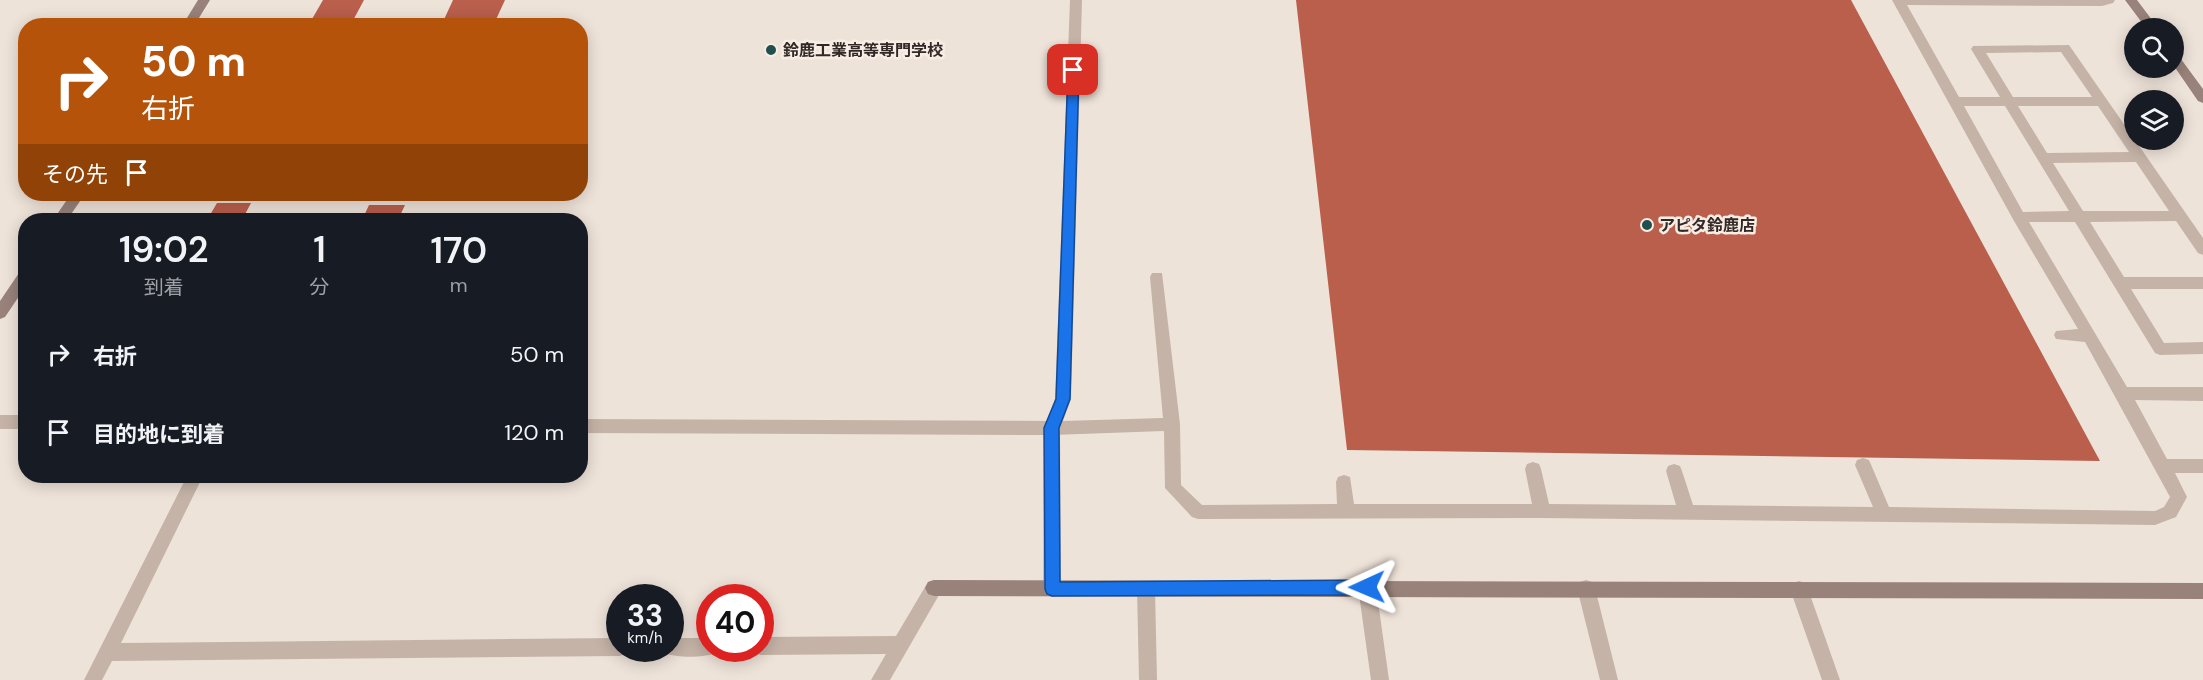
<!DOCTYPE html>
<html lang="ja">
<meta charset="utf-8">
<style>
body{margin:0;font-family:"DM Sans","Noto Sans JP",sans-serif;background:#20242c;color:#f1f3f6;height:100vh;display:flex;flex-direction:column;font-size:22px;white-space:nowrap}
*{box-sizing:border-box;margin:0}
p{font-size:20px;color:#9ea1a6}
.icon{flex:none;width:33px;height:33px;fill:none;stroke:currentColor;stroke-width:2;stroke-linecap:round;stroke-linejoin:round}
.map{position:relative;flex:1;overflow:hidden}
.side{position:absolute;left:18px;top:213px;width:570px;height:270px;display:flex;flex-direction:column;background:#171b24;border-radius:24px;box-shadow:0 3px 15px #0003}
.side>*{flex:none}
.guide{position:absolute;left:18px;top:18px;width:570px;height:183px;border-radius:24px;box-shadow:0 3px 15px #0003;background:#b45309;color:#fff;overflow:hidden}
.tools{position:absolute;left:2124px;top:18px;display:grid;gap:12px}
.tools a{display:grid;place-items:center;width:60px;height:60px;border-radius:50%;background:#171b24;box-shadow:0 3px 15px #0003;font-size:30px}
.speed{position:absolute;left:606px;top:584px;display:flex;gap:12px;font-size:30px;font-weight:700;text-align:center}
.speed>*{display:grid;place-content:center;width:78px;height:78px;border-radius:50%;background:#171b24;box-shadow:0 3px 15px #0003;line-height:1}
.speed small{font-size:15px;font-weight:400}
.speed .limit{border:9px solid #d22;background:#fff;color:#111}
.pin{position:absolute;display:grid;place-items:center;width:51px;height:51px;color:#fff;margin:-26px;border-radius:12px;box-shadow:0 3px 9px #0006}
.me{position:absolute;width:66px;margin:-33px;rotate:269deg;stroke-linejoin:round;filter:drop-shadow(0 0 4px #0008)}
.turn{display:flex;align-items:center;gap:21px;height:126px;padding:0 24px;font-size:27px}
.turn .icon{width:78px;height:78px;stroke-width:2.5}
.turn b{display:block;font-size:42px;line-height:51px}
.then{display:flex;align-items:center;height:57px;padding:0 24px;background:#0003;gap:12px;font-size:22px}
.eta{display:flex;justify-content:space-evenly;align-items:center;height:102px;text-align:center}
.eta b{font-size:36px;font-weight:600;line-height:42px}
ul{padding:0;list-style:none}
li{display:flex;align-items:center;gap:18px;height:78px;padding:0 24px}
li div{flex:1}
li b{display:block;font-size:22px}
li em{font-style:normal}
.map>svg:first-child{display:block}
.building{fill:#ba5f4c}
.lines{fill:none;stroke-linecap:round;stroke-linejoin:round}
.lane{fill:#c5b3a7;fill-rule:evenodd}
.street{fill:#c5b3a7;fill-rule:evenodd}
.secondary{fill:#988279;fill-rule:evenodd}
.route{fill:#1a73e8;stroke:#114b97;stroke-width:1.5}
.poi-dot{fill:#204f4f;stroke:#f7ede5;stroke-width:2}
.labels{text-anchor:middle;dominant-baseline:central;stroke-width:5;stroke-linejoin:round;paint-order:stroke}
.poi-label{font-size:16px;font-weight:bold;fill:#322927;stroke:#f7ede5;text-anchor:start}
</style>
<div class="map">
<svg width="2203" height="680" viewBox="0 0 2203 680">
<rect width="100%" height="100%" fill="#eee3d9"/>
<path class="building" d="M323 0H364L350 26H308Z
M453 0H505L493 26H441Z
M1296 0H1851L2100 461 1347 450Z
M217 203H251L242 220H207Z
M369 205H405L398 220H362Z"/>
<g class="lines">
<path class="lane" d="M1070 0H1082L1071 399 1063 421 1163 418 1150 277 1152 273H1162L1180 424 1181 485 1202 505 1337 504 1336 482 1338 477 1344 475 1350 477 1354 504H1532L1525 469 1527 464 1533 462 1539 464 1541 469 1549 504 1676 505 1666 471 1668 466 1674 464 1680 466 1682 471 1693 505 1873 507 1855 465 1857 460 1863 458 1869 460 1889 507 2155 511 2164 507 2170 497 2085 342 2056 339 2054 335 2056 331 2078 329 2014 221 1892 0H2115L2113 3 2102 6 1907 5 1959 97H2000L1971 49 1973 46 2069 45 2203 238V255L2198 253 2176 221 2090 222 2124 277H2203V289H2131L2164 343 2203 342V354L2160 355 2155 353 2075 222H2029L2127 387H2203V401L2135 400 2167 459H2203V473H2175L2187 497 2176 517 2155 525 1542 518 1198 519 1192 517 1165 488 1164 431 1052 435 1046 433 1044 428 1055 399ZM2061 52 2092 97H2013L1986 53ZM1964 106H2005L2069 211 2023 212ZM2018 106H2098L2129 152 2047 153ZM2136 162 2169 211H2083L2053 163Z"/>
<path class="street" d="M0 415H26V429H0Z
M580 419 1052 421 1058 423 1060 428 1061 589 1058 595 1052 597 1046 595 1043 589 1044 435 580 433Z
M187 476H203L121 643 620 638V648H628L626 653 620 656 112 661 102 680H84Z
M1367 579 1373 581 1376 587 1389 680H1371L1358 587 1361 581Z
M934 580 940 582 943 588 890 680H871L886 654 760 655 754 652 752 648H760V637L896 636 928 582Z
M1586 580 1592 582 1595 588 1618 680H1600L1577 588 1580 582Z
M1146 581 1152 583 1155 589 1157 680H1139L1137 589 1140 583Z
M1799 581 1805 583 1808 589 1840 680H1822L1790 589 1793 583Z
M670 638H710V648H718L716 653C703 658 677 658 664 653L662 648H670Z"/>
<path class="secondary" d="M198 0H210L194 26H182Z
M2125 0H2137L2158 28H2146Z
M2174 54 2178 55 2203 89V103L2198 101 2174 66Z
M71 194H85L67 220H53Z
M26 268V286L5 317 0 319V301L21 270Z
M934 580 2203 583V599L934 596 928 594 925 588 928 582Z"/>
</g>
<path class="route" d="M1073 67 1079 70 1070 399 1059 428 1060 582 1367 580 1373 582 1375 587 1373 593 1367 595 1052 596 1047 594 1045 589 1044 428 1056 399 1068 70Z"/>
<g class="poi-dot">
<circle cx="771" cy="50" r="6"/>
<circle cx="1647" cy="225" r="6"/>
</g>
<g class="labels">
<g class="poi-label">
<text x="783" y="50">鈴鹿工業高等専門学校</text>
<text x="1659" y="225">アピタ鈴鹿店</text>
</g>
</g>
</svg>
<div class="tools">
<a><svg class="icon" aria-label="search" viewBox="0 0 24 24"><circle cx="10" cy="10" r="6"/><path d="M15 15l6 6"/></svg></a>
<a><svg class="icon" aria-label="layers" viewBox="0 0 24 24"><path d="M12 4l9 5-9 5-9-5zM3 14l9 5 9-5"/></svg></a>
</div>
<div class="speed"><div>33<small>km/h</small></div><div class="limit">40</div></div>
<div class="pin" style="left:1073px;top:70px;background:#d93025"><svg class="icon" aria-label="arrive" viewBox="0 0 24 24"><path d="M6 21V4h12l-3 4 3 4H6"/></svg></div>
<svg class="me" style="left:1367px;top:587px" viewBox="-20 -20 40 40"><path d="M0-17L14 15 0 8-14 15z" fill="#1a73e8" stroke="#fff" stroke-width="4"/></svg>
<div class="guide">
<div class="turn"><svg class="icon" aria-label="right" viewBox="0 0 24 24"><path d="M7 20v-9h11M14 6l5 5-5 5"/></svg><div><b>50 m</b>右折</div></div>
<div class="then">その先<svg class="icon" aria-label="arrive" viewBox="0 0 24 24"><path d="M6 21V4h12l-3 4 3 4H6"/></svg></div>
</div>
<section class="side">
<div class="eta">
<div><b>19:02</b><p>到着</p></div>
<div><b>1</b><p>分</p></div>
<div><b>170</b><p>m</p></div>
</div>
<ul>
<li><svg class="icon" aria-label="right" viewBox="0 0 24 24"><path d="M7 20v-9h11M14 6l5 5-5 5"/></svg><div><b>右折</b></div><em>50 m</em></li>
<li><svg class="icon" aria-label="arrive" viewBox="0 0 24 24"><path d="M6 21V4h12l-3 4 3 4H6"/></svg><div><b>目的地に到着</b></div><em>120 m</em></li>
</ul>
</section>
</div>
